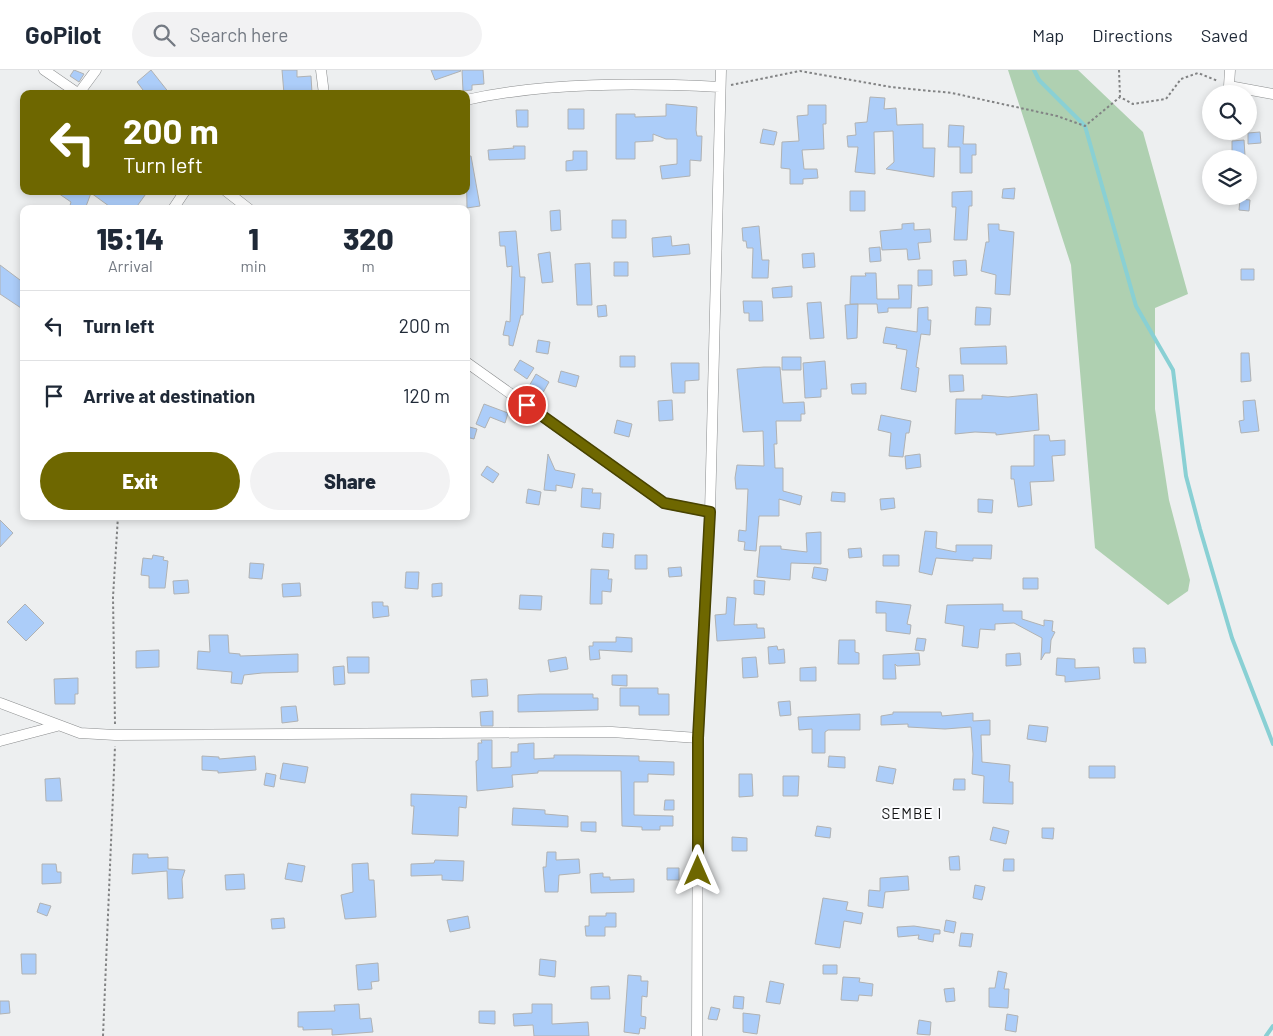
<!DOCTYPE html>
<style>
body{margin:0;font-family:Barlow,sans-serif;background:#f2f2f3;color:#1f2937;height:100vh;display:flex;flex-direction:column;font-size:19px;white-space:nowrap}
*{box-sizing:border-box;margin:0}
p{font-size:16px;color:#747a83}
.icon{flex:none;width:28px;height:28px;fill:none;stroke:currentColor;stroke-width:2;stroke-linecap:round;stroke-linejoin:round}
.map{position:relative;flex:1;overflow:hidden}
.side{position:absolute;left:20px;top:135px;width:450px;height:315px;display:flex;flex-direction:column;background:#fff;border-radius:10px;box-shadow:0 2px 8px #0003}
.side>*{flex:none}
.hud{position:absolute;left:20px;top:20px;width:450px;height:105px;border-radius:10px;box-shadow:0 2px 8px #0003;background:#6e6700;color:#fff;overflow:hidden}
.tools{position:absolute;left:1202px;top:15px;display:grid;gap:10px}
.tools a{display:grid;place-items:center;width:55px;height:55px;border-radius:50%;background:#fff;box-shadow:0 2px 8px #0003;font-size:25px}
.pin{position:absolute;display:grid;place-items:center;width:42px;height:42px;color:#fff;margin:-21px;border:2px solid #fff;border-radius:50%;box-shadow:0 1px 5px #0007}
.me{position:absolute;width:55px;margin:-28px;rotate:0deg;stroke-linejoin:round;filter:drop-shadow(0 0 4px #0008)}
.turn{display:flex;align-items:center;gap:18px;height:105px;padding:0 20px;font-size:22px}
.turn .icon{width:65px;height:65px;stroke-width:2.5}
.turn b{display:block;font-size:35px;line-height:42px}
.eta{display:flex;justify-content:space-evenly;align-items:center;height:85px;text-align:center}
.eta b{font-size:30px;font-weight:800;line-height:35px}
.button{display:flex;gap:10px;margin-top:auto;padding:10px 20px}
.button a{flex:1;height:58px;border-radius:30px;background:#6e6700;color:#fff;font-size:20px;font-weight:800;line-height:58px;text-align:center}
.button a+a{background:#f2f2f3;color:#1f2937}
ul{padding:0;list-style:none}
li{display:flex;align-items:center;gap:15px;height:70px;padding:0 20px;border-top:1px solid #e0e1e3}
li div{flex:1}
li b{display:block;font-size:19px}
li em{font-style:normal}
header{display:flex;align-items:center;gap:30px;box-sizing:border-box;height:70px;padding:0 25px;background:#fff;border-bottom:1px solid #e0e1e3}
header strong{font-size:24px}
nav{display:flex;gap:28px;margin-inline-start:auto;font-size:18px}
.search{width:350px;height:45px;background:#f2f2f3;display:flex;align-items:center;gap:12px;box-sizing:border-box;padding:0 18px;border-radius:28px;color:#747a83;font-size:19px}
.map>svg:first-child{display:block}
.green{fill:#afd0b1}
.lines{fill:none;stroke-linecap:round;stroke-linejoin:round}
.stream{stroke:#89d0d4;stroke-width:4}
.building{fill:#accdf9;stroke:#b0b2b3}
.street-casing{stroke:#8b8d8e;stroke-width:11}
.path{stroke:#828384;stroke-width:2;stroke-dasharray:2.5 2.5;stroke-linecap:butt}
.street{stroke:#fff;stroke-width:10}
.route-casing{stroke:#484300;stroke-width:12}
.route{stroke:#6e6700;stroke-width:9}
.labels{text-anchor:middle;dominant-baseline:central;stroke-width:4;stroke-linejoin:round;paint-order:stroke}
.neighbourhood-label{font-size:15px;letter-spacing:1px;fill:#131414;stroke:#fbfcfe}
</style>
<header>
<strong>GoPilot</strong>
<div class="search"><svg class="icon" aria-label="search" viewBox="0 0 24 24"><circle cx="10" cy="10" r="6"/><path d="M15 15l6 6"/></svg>Search here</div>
<nav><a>Map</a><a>Directions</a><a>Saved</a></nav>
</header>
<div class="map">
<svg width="1273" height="966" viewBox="0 0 1273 966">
<rect width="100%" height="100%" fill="#edeff0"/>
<path class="green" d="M1008 0H1078L1143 62 1188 224 1155 238V339L1169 430 1190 510 1188 521 1168 535 1095 478 1071 195Z"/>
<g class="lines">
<path class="stream" d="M1034 0 1039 10 1085 56 1136 236 1173 300 1186 406 1200 459 1232 568 1273 674
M1266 966 1273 956"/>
</g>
<path class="building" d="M74 0 84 4 79 12 70 6Z
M151 0 170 24H146L137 12Z
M282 0H297V7L311 6 312 23 284 24Z
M431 0H460L461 1 435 10Z
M462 0H483L484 14 472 15V20L463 21Z
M870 27 885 28 884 39 896 38 897 55 923 54V78H935L934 107 886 99 894 92 893 61 874 62 875 104 855 102 858 77H848L847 66 856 65 855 53 867 52Z
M666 34 697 37 696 60 697 66H702L701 91 690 90V106L662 109 660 96 677 94V69H666L653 64V71L635 72V89H616V44H635V47L666 46Z
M808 35H826V54H823L824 79 802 80 804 99H817L818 108 803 109V114H790V99L781 98 782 72 799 71 797 46 808 45Z
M568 39H584V59H568Z
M516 40H528V57H517Z
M949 55 964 56 963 74H976V85H972V103H960V77H948Z
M763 59 777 62 774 75 760 73Z
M1260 62 1261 73 1248 74V63Z
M1244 70 1245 86 1232 87V71Z
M513 76H525V89L489 90 488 80 514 78Z
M573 81H587V100L566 101V91L573 90Z
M466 86H471L480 136 467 138Z
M1015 118 1014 129 1002 128 1003 119Z
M55 121H148L135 139H113L91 123 85 139H69L71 132Z
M850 121H865V141H850Z
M972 121V136H969L967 170H954L956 137H952V122Z
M1240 129 1250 130 1249 141 1239 140Z
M560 140 561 160 551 161 550 141Z
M612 150H626V168H612Z
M914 153V160L930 159 931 172 918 173 920 189 908 190 907 179 882 180 880 161 902 159V154Z
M988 154H999V160L1014 162 1010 225 995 224 996 205 981 201 986 172H989Z
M759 156 762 190H769L768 208H752L753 178H747L746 171H743L742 158Z
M516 161 520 207H525L523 245H521L513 276 509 275V266L503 265 506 251 510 252 512 196 507 197 505 176H500L499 162Z
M671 166 672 176 689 174 690 184 653 187 652 168Z
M880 177 881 191 870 192 869 178Z
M550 182 553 212 542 213 538 184Z
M814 183 815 197 803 198 802 184Z
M966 190 967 205 954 206 953 191Z
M614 192H628V206H614Z
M590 193 592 235H577L575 194Z
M0 195 24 213V240L0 224Z
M1241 199H1254V210H1241Z
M918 200H932V215L918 216Z
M865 203H876L877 229H899L898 215H912L911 238H888V242L878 243 877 234H850L851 206H866Z
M792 216V227L773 228 772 218Z
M743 231H762L763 251H749V243H744Z
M821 232 824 268 810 269 807 233Z
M858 234 857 268 847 269 845 235Z
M606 235 607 246 598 247 597 236Z
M928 237V250H931L930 265 921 264 916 297 919 298 916 322 901 319 907 280 896 278 897 275 883 273 886 257 917 262 918 238Z
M976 237 991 238 990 255H975Z
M538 270 550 272 548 284 536 282Z
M1006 276 1007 294H961L960 278Z
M1241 283H1249L1251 311 1241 312Z
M620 286H635V297H620Z
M782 287H801V300H782Z
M520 290 534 298 527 309 514 300Z
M825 291 827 319H821V327L805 328 803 293Z
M671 293H699V310L685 311V323H673Z
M764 297H780L783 333 804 332 805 344H801V351H776L777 374H774L775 398H783V421L802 426 800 435 779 429V446H759L756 481 744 480 745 472 738 471 739 460 746 461 748 419H736L735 408 737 395 764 396 763 361 743 362 737 299Z
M561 301 579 306 576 317 558 312Z
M536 304 549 312 541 326 528 318Z
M949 305H963L964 321 950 322Z
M866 313V324H852L851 314Z
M1037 324 1039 360 996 365V363L975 362 955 364 956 329H982V325L1008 327Z
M672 330 673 350 659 351 658 331Z
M1255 330 1259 361 1241 363 1239 351 1244 350 1243 331Z
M484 334 508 343 505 353 490 347 485 358 476 354Z
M881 345 911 351 909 363H906L903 387 889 386 891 363 878 360Z
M617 350 632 354 629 367 614 363Z
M466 356 477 359 474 369 466 367Z
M1034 365H1049L1050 371 1065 370V385L1052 386 1054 411 1030 412 1032 435 1018 437 1014 409H1011V396H1034Z
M548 384 555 400 575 404 572 418 556 415V421L544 420Z
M920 384 921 397 906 399 905 386Z
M487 396 499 404 493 413 481 405Z
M582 418 593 419 592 423H601L600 439 581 437Z
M528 419 541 422 539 435 526 433Z
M832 422 845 423V432L831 431Z
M894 428 895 438 881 440 880 429Z
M978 429 993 430 992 443 978 442Z
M0 450 13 463 0 477Z
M925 461 937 462 936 478 956 482V475H992L991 489 973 488V491L936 488 932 505 919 502Z
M821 462V494L791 493 790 510 757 507 760 476H781V479L807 482 806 463Z
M603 463 614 464 613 478 602 477Z
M861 478 862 487 849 488 848 479Z
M153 485 164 487 163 490 168 491 165 518H149V506L141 505 143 488 152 489Z
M635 485H647V499H635Z
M883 485H899V496H883Z
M250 493 264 494 262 509 249 508Z
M681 497 682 506 669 507 668 498Z
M814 497 828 499 826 511 812 508Z
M591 499 609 500 608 509H612L611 522 602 521V534H590Z
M406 502H419L418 519 405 518Z
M1023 508H1038V519H1023Z
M188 510 189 523 174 524 173 511Z
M754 510 765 511 764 525 754 524Z
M300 513 301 526 283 527 282 514Z
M442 513V526L432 527V514Z
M520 525 542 526 541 540 519 539Z
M727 527 736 528 734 555 757 554V558H764L765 568 717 571 715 545 726 544Z
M876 531 911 535 907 554 911 555 910 564 886 561V543H876Z
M372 532H383V536H388L389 546 373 548Z
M25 534 44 553 26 571 7 552Z
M1003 534V541H1022V549L1044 556V550L1053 551 1052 561 1055 562 1051 570 1050 583H1045L1041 590 1042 568 1014 553 995 554V560L980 559 978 578 962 576 964 556 945 553 947 535Z
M209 565H228L229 583 240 584V586L298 584V602L262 603 244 605 242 614 231 613 232 602 197 599 198 581 210 582Z
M616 567 632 568V582L599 580 600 589 590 590 589 576H593V572H616Z
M917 568 926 569 924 581 915 580Z
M839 570H855V582L859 583V594H838Z
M777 576 778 580 784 579 785 593 769 594 768 577Z
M1133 578H1145L1146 593H1134Z
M159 580V597L136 598V581Z
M919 583 920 595 897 596 895 594 896 609H883V585Z
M1020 583 1021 595 1006 596V584Z
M347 587H369V603H348Z
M566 587 568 599 550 602 548 590Z
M756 587 758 607 743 608 742 588Z
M1057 588 1075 589V598L1099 597 1100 609 1065 612V606L1056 605Z
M344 596 345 614 334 615 333 597Z
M816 597V611H800V598Z
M612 605H627V616L612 615Z
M78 608V624H75V634H55L54 609Z
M487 609 488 626 472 627 471 610Z
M620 618H658V624H669V645H639V636H620Z
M539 624H593V628H598V640L518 642V625Z
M790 631 791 645 780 646 778 632Z
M296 636 298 651 282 653 281 637Z
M493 641V656H481L480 642Z
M893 642H941L942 646 973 643V651L990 650V665H981L982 692 1010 695 1009 712H1013V734L983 733 984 706 972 704 973 684 971 657 945 659 908 657V654L881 655V646L893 644Z
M860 644V660H828L825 662V683H812V659L799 660 798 647Z
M1029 655 1048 657 1046 672 1027 669Z
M481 670H492V698L511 697V682H518V674L534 673V689L554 688V685H577L639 686V691L674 692V705L648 704V712H634V745L673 746V756H660V760H642V757L622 756 621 701H538V703L512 705 513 717 477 721 476 691 478 690V673H482Z
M202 686 219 687V689L255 686 256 700 218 703V701L202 700Z
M829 686 845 687V698L828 697Z
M283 693 308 697 305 713 280 709Z
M879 696 896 699 893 714 876 711Z
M1089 696H1115V708H1089Z
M266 703 276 705 274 717 264 715Z
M739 704H752L753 726 739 727Z
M783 706H799L798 726H783Z
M60 708 62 731H46L45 709Z
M954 709H965V720H953Z
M411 724 467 726 466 738 459 737 458 766 412 764 414 736H411Z
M665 730H674V740H664Z
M513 738 545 740V744L568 746V757L512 755Z
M581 752H596V762L581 761Z
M817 756 831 758 830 768 815 766Z
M993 757 1009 761 1006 774 990 770Z
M1042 758H1054L1053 769 1042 768Z
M732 767 747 768V781H732Z
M547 782H556V790L579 789 580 803 559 805 558 822H545L543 797H546Z
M133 784H148V788L168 787V799L185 800 182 809 183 828 168 829 167 801 132 804Z
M959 786 960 800H950L949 787Z
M1004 789H1014V801H1003Z
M435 790 464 791 463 811 442 810V805L411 806V794L434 793Z
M288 793 305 796 302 812 285 809Z
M368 793 369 810H374L376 847 345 849 341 825 353 822 352 794Z
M42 794H56L57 802H61V813L42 814Z
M667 798H679V810H667Z
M603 803V807H610V810L634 809V822L591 823 590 804Z
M244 804 245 819 226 820 225 805Z
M908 806 909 820 885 822 883 838 868 836 869 820 880 821V808Z
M975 815 985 817 982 830 973 828Z
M823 828 848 832 846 840 863 843 861 854 844 851 840 878 815 874Z
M40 833 51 836 47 846 37 842Z
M606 843H616V857H605V866H586L585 856H589V846H606Z
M468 846 470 858 450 862 447 850Z
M284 848 285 858 272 859 271 849Z
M946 850 956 852 954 863 944 861Z
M914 856 940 860V864H934L933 872 918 869 919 865 898 867 897 857Z
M961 863 973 864 971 877 959 876Z
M21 884H36V904H22Z
M540 889 556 891 555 907 539 905Z
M378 893 379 911 371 912 372 919 358 920 356 895Z
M823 895H837V904H823Z
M998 901 1007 903 1004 919H1009L1008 938 989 937V918H995Z
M628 905 641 906V911H648L647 927 642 926 641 946 646 947 645 959 640 958 639 964 624 962Z
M843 907 860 908 859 912 873 914 872 926 859 925 858 931 841 930Z
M770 911 784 914 780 934 766 932Z
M609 916 610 929H591V917Z
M954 918 955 931 946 932 944 919Z
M734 926 744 927 743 939 733 938Z
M0 931H9L10 943 0 944Z
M359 934 360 949 371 948 373 962 332 965V959L303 960V957H298V942L335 941 334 935Z
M532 934H552V954L588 952 589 966H534L533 955 514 956 513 944 532 943Z
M711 937 720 939 717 950 708 949Z
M479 941H495V954L479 953Z
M743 943 760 945 757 964 743 962Z
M1007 944 1018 946 1016 962 1005 960Z
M919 950 931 952 930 965 917 964Z"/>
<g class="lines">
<g class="street-casing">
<path id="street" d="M44 0 79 24
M321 0 324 24
M1230 0 1229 16 1273 24
M79 23 96 0
M466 30C545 12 640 13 720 17
M226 121 249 139
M173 139 185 121
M466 292 664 433 710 442
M0 633 80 663 115 665 612 662 698 668
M0 671 57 656
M697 966 698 668 710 442 721 0"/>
</g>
<path class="path" d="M1119 0 1120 27
M731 15 800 1 891 17 952 23 1057 46 1085 56 1120 27 1133 34 1166 29 1181 9 1198 3 1218 11
M115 654 113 527 118 446
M103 966 115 676"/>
<use href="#street" class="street"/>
</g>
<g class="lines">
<g class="route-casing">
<path id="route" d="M527 335 664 433 710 442 698 668V801"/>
</g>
<use href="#route" class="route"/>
</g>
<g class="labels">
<g class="neighbourhood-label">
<text x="912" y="743">SEMBE I</text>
</g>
</g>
</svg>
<div class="tools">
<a><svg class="icon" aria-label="search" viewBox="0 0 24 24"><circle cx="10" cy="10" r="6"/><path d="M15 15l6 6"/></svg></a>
<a><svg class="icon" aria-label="layers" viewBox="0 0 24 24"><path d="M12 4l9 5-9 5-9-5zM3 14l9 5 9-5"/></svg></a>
</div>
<div class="pin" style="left:527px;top:335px;background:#d93025"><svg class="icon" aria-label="arrive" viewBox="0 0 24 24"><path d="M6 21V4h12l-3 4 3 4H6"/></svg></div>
<svg class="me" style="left:698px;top:801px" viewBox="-20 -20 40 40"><path d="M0-17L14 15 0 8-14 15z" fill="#6e6700" stroke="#fff" stroke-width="4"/></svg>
<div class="hud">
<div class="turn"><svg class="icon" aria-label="left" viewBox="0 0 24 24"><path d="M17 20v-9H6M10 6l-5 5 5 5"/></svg><div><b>200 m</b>Turn left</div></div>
</div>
<section class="side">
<div class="eta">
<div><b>15:14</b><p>Arrival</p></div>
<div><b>1</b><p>min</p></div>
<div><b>320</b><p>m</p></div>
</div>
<ul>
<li><svg class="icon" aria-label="left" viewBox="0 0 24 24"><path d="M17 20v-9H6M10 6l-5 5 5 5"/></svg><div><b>Turn left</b></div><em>200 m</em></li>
<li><svg class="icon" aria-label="arrive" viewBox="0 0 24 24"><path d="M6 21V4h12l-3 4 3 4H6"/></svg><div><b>Arrive at destination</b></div><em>120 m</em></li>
</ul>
<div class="button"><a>Exit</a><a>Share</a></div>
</section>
</div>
